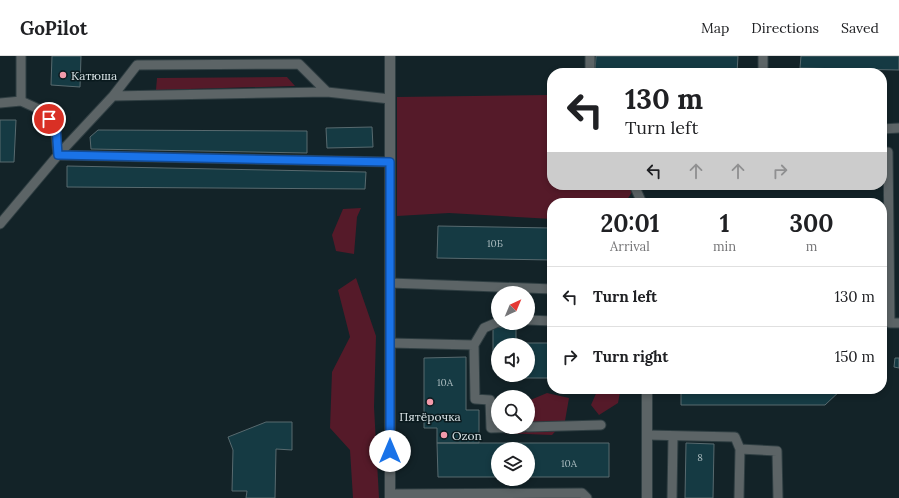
<!DOCTYPE html>
<meta charset="utf-8">
<style>
body{margin:0;font-family:Lora,serif;background:#f2f2f2;color:#202124;height:100vh;display:flex;flex-direction:column;font-size:15px;white-space:nowrap}
*{box-sizing:border-box;margin:0}
p{font-size:13px;color:#757577}
.icon{flex:none;width:22px;height:22px;fill:none;stroke:currentColor;stroke-width:2;stroke-linecap:round;stroke-linejoin:round}
.map{position:relative;flex:1;overflow:hidden}
.sheet{position:absolute;left:547px;top:142px;width:340px;height:196px;display:flex;flex-direction:column;background:#fff;border-radius:16px;box-shadow:0 2px 6px #0003}
.sheet>*{flex:none}
.banner{position:absolute;left:547px;top:12px;width:340px;height:122px;border-radius:16px;box-shadow:0 2px 6px #0003;background:#fff;color:#202124;overflow:hidden}
.needle{width:26px;rotate:44deg}
.tools{position:absolute;left:491px;top:230px;display:grid;gap:8px}
.tools a{display:grid;place-items:center;width:44px;height:44px;border-radius:50%;background:#fff;box-shadow:0 2px 6px #0003;font-size:20px}
.pin{position:absolute;display:grid;place-items:center;width:34px;height:34px;color:#fff;margin:-17px;border:2px solid #fff;border-radius:50%;box-shadow:0 1px 4px #0007}
.me{position:absolute;width:44px;margin:-22px;rotate:0deg;stroke-linejoin:round;filter:drop-shadow(0 0 3px #0008)}
.turn{display:flex;align-items:center;gap:14px;height:84px;padding:0 12px;font-size:18px}
.turn .icon{width:52px;height:52px;stroke-width:2.5}
.turn b{display:block;font-size:28px;line-height:34px}
.lanes{display:flex;align-items:center;height:38px;padding:0 12px;background:#0003;justify-content:center;gap:20px;direction:ltr}
.lanes .off{opacity:.35}
.eta{display:flex;justify-content:space-evenly;align-items:center;height:68px;text-align:center}
.eta b{font-size:24px;font-weight:700;line-height:28px}
ul{padding:0;list-style:none}
li{display:flex;align-items:center;gap:12px;height:60px;padding:0 12px;border-top:1px solid #e0e0e0}
li div{flex:1}
li b{display:block;font-size:15px}
li em{font-style:normal}
header{display:flex;align-items:center;gap:24px;box-sizing:border-box;height:56px;padding:0 20px;background:#fff;border-bottom:1px solid #e0e0e0}
header strong{font-size:19px}
nav{display:flex;gap:22px;margin-inline-start:auto;font-size:14px}
.map>svg:first-child{display:block}
.green{fill:#551a29}
.building{fill:#153a43;stroke:#586a6f}
.lines{fill:none;stroke-linecap:round;stroke-linejoin:round}
.lane-casing{stroke:#2f3e42;stroke-width:11}
.street-casing{stroke:#2f3e42;stroke-width:12}
.lane{stroke:#5c6466;stroke-width:9}
.street{stroke:#5c6466;stroke-width:10}
.route-casing{stroke:#114b97;stroke-width:10}
.route{stroke:#1a73e8;stroke-width:7}
.poi-dot{fill:#f39aaa;stroke:#0a1a1e;stroke-width:1.5}
.labels{text-anchor:middle;dominant-baseline:central;stroke-width:3;stroke-linejoin:round;paint-order:stroke}
.number-label{font-size:10px;fill:#a7b8bc}
.poi-label{font-size:12px;fill:#d8e2e5;stroke:#0a1a1e;text-anchor:start}
</style>
<header>
<strong>GoPilot</strong>
<nav><a>Map</a><a>Directions</a><a>Saved</a></nav>
</header>
<div class="map">
<svg width="899" height="442" viewBox="0 0 899 442">
<rect width="100%" height="100%" fill="#132328"/>
<path class="green" d="M287 21 295 30 156 34 157 22Z
M549 39 552 41V129H627L632 136 625 147H552V163L449 157 397 160V41Z
M361 152 357 161 354 198 336 195 332 179 343 153Z
M356 222 376 280 374 351 379 442H353L350 394 330 372 332 316 350 281 338 234Z
M598 333H614L620 336 618 347 599 359 591 349Z
M547 337 569 342 565 365 552 379 501 377 503 371H528V345Z"/>
<path class="building" d="M52 0H81L80 31 51 29Z
M596 0H738L737 17 595 15Z
M801 0H899V14L800 12Z
M0 64H16L14 106H0Z
M372 71 373 91 327 92 326 72Z
M98 74 307 75V97L91 93 90 81Z
M67 110 366 116 365 133 67 131Z
M438 170 552 172V204L437 202Z
M493 271H516V287H552V322H517V319H528V289H498V314H493Z
M466 301V354H479V387H437V372H424V302Z
M895 302H899V312L894 311Z
M681 333H842L825 349H681Z
M266 366H292V394L276 393 275 442H246L247 435H232L233 394 228 381Z
M437 387H609V421H528V393H498V421H438Z
M686 387 714 388 713 442H685Z"/>
<g class="lines">
<g class="lane-casing">
<path id="lane" d="M21 0V45
M763 0V17
M590 17V0
M113 40 137 9 299 8 327 36
M0 47 21 45 43 55 55 71 58 99
M882 73 899 72
M888 96 890 267H899
M58 99 113 40 327 36 390 43
M634 129 642 147
M0 168 58 99 390 106
M390 227 552 233
M528 264 552 265
M390 287 474 289 475 343 490 344 491 372 524 371
M474 289 484 272 498 266
M528 371 601 369
M647 379 735 381 740 393 777 395 778 442
M390 438 582 437 587 442
M672 442 673 380
M739 442 740 393"/>
</g>
<g class="street-casing">
<path id="street" d="M390 0V442
M647 442V333"/>
</g>
<use href="#lane" class="lane"/>
<use href="#street" class="street"/>
</g>
<g class="lines">
<g class="route-casing">
<path id="route" d="M49 63 56 70 58 99 390 106V395"/>
</g>
<use href="#route" class="route"/>
</g>
<g class="poi-dot">
<circle cx="63" cy="19" r="4"/>
<circle cx="430" cy="346" r="4"/>
<circle cx="444" cy="379" r="4"/>
</g>
<g class="labels">
<g class="number-label">
<text x="495" y="187">10Б</text>
<text x="445" y="326">10А</text>
<text x="700" y="401">8</text>
<text x="569" y="407">10А</text>
</g>
<g class="poi-label">
<text x="71" y="19">Катюша</text>
<text x="430" y="360" text-anchor="middle">Пятёрочка</text>
<text x="452" y="379">Ozon</text>
</g>
</g>
</svg>
<div class="tools">
<a><svg class="needle" viewBox="-14 -14 28 28"><path d="M0-13l5 13h-10z" fill="#e53935"/><path d="M0 13l5-13h-10z" fill="#757577"/></svg></a>
<a><svg class="icon" aria-label="sound" viewBox="0 0 24 24"><path d="M4 9h4l5-4v14l-5-4H4zM17 9q2 3 0 6"/></svg></a>
<a><svg class="icon" aria-label="search" viewBox="0 0 24 24"><circle cx="10" cy="10" r="6"/><path d="M15 15l6 6"/></svg></a>
<a><svg class="icon" aria-label="layers" viewBox="0 0 24 24"><path d="M12 4l9 5-9 5-9-5zM3 14l9 5 9-5"/></svg></a>
</div>
<div class="pin" style="left:49px;top:63px;background:#d93025"><svg class="icon" aria-label="arrive" viewBox="0 0 24 24"><path d="M6 21V4h12l-3 4 3 4H6"/></svg></div>
<svg class="me" style="left:390px;top:395px" viewBox="-20 -20 40 40"><circle r="19" fill="#fff"/><path d="M0-13L10 11 0 6-10 11z" fill="#1a73e8"/></svg>
<div class="banner">
<div class="turn"><svg class="icon" aria-label="left" viewBox="0 0 24 24"><path d="M17 20v-9H6M10 6l-5 5 5 5"/></svg><div><b>130 m</b>Turn left</div></div>
<div class="lanes"><svg class="icon" aria-label="left" viewBox="0 0 24 24"><path d="M17 20v-9H6M10 6l-5 5 5 5"/></svg><svg class="icon off" aria-label="ahead" viewBox="0 0 24 24"><path d="M12 20V5M6 11l6-6 6 6"/></svg><svg class="icon off" aria-label="ahead" viewBox="0 0 24 24"><path d="M12 20V5M6 11l6-6 6 6"/></svg><svg class="icon off" aria-label="right" viewBox="0 0 24 24"><path d="M7 20v-9h11M14 6l5 5-5 5"/></svg></div>
</div>
<section class="sheet">
<div class="eta">
<div><b>20:01</b><p>Arrival</p></div>
<div><b>1</b><p>min</p></div>
<div><b>300</b><p>m</p></div>
</div>
<ul>
<li><svg class="icon" aria-label="left" viewBox="0 0 24 24"><path d="M17 20v-9H6M10 6l-5 5 5 5"/></svg><div><b>Turn left</b></div><em>130 m</em></li>
<li><svg class="icon" aria-label="right" viewBox="0 0 24 24"><path d="M7 20v-9h11M14 6l5 5-5 5"/></svg><div><b>Turn right</b></div><em>150 m</em></li>
</ul>
</section>
</div>
